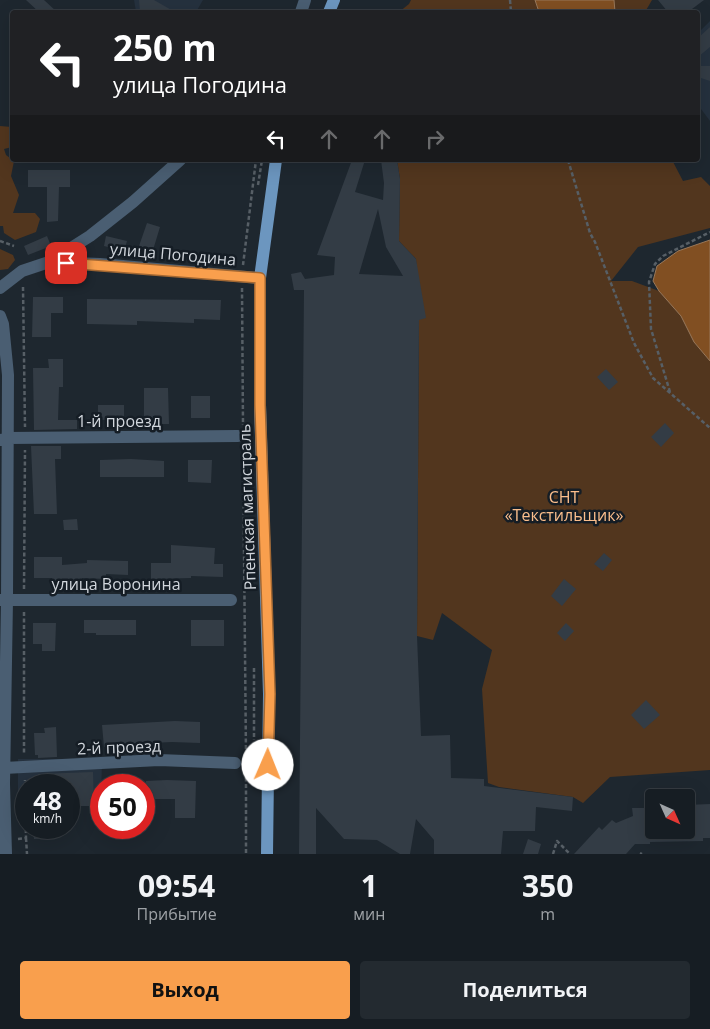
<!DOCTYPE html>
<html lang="ru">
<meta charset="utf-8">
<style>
body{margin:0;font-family:"Open Sans",sans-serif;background:#232a30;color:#f1f3f6;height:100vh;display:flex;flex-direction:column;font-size:19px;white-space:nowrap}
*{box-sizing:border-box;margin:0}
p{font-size:16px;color:#9ea2a6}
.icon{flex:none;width:28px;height:28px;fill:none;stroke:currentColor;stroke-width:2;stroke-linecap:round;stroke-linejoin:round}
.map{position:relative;height:854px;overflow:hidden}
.sheet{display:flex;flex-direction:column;background:#161d23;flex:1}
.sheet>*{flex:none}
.guide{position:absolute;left:10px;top:10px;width:690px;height:152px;border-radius:5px;box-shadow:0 5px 20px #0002,0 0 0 1px #353b41;background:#202124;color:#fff;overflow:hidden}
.needle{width:32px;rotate:135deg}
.fabs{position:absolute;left:645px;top:789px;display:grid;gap:10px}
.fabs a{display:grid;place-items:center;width:50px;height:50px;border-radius:5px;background:#161d23;box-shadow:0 5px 20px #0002,0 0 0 1px #353b41;font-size:25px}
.speed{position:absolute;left:15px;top:774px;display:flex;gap:10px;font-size:25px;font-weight:700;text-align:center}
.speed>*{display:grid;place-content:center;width:65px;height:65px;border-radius:50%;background:#161d23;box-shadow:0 5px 20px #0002,0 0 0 1px #353b41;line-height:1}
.speed small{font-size:12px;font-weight:400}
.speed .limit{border:8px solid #d22;background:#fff;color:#111}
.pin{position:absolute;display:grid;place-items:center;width:42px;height:42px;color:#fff;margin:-21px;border-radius:10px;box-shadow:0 2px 8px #0006}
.me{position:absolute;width:55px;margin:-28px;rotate:1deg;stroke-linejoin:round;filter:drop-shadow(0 0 4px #0008)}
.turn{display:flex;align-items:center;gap:18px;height:105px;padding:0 20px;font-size:22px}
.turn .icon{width:65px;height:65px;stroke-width:2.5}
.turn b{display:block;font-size:35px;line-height:42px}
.lanes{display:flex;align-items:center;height:48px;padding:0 20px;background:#0003;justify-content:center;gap:25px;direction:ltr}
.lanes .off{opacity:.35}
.eta{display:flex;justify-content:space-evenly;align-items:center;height:85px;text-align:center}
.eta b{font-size:30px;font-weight:700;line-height:35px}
.primary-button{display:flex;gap:10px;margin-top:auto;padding:10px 20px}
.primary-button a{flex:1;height:58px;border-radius:5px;background:#f99f4d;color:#111;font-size:20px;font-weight:700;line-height:58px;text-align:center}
.primary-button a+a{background:#232a30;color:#f1f3f6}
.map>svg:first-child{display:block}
.built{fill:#25313e}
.green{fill:#52361e}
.water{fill:#814f22;stroke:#99785a}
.building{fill:#333c45;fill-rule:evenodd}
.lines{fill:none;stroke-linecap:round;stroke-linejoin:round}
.path{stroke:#575f66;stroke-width:2.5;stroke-dasharray:4 2.5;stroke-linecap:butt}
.minor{stroke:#4a5e72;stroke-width:12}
.major{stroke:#6c96bf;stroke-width:12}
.route-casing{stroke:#a26732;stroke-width:12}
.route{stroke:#f99f4d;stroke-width:9}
.labels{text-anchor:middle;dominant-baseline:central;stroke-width:5;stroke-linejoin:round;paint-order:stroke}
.street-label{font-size:16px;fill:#d1d6dc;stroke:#151d25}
.park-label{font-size:16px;fill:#fbbe8c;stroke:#151d25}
</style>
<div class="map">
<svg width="710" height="854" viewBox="0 0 710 854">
<rect width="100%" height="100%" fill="#1e272f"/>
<path class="built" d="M134 0H203L196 12H136Z
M710 21V121L698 105V33Z
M18 759H102L101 806H69V785H26V806H18Z"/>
<path class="green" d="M411 0H535L539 12H399L409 4Z
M614 0H652L645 12H615Z
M0 126 12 127V147L4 149 6 155 14 161 11 176 19 195 13 213H35L40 219 36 232 15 240 4 233 3 226H0Z
M397 160H672L683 181 701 177 710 186V228L638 247 611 281H632L659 291 681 316 694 342 710 361V770L610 777 583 803 573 797 499 787 488 783 482 689 492 650 442 613 433 640 417 636 419 320 416 259 399 241 400 179Z
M0 249 13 255 15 260 8 269 0 270Z"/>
<path class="water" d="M535 0H614L615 12H539Z
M710 240V361L694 342 681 316 659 291 653 281 657 266 678 251Z"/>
<path class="building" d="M26 0H44L57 12H39Z
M139 0H154L175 12H140Z
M658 0H704L688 12H668Z
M710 27V47L698 57V38Z
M698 66H710V81L698 77Z
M352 160H365L355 192 383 200 384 183 381 160H397L400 179 399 241 416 259 426 318 419 320 417 636 421 736 450 735 451 778 484 779V786L573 797 572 811 536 807 535 831H503L501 854H434V840L416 819 410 854H400L377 840 344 839 316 808V854H299L304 290H294L291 274 301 272 305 279 334 275 335 257 317 255ZM378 209 386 247 403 276 359 274Z
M28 170H70V187H59L58 221 47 222V187H28Z
M147 223 160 227 153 250 139 246Z
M47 236 51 246 28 255 24 246Z
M106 236 127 241 124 251 104 246Z
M33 297H63V313H51V337H32Z
M87 299 221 300 220 320 194 319V323L137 321V325L87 324Z
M48 359H63V387H59L58 420H77V429L34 430 33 368H49Z
M606 369 618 382 609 390 597 377Z
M144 388H168L169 424H144Z
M191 396H210V418H191Z
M98 405H124V419L98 420Z
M128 419H142V429H129Z
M665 423 674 433 661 447 651 437Z
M31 446H61V459H55L57 514H34Z
M131 459 164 461V477H100V460Z
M188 460H212L211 483 188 482Z
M77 519 78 530H64L63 520Z
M171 545 215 548 214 564H223V577L191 576V578L151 579V563H171Z
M604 553 612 560 603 571 594 564Z
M34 557H62V565L87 563V560L128 561V575L106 574V579L82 578V585L52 584V578H34Z
M564 579 576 589 562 606 551 596Z
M84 620H136V635H96V633H84Z
M191 620H224V646H191Z
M33 623H56L55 651H42V644H33Z
M566 623 574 631 565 641 557 633Z
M646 700 660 715 644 729 631 715Z
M175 721 200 722V743L172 742 128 744 104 747 102 725Z
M56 727 57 757 38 758V755H35L34 733H45L44 728Z
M93 772 94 806H69V785H39L38 774Z
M167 780 196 781 195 818H175V799H146V781Z
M710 804V838H703V841L650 842V844H635L626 854H574L599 827 602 830 612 820 616 823 633 816 632 808H654V830H686V805Z
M33 828H55V838L34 839Z
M528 839 541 844 538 854H523Z"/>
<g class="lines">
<path class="path" d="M510 0 511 12
M568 160 590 233 595 242 634 343 653 378 710 428
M258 185 262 160
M0 241 14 246
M243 265 256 160
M23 287 25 427
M242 288 243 425
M670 392 651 329 649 282 655 264 663 256 710 232
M243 446 246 755
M24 589 25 450
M24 612V754
M254 668V740
M246 771V854
M26 838 27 854
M18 839 26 838 25 780
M640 853 642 854
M553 854 557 841 570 854"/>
<path class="minor" d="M301 12 305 0
M49 262 90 236 133 202 180 160
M0 288 22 271 49 262 100 264 260 278
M0 316 3 324 8 375 7 600 4 784 6 854
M1 440 8 438 238 436
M0 600H231
M4 768 159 760 235 763"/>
<path class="major" d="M329 12 334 0
M267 854 269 694 260 405V278L276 160"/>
</g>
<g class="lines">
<g class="route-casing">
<path id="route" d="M66 263 260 278V405L270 694 268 765"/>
</g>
<use href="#route" class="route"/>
</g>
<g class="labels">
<g class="street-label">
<text transform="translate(173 254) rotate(5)">улица Погодина</text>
<text x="119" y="421">1-й проезд</text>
<text transform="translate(247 507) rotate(-92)">Рпенская магистраль</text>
<text x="116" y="584">улица Воронина</text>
<text transform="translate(119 747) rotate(-2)">2-й проезд</text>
</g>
<g class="park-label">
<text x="564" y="497">СНТ<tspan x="564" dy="18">«Текстильщик»</tspan></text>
</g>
</g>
</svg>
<div class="fabs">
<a><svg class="needle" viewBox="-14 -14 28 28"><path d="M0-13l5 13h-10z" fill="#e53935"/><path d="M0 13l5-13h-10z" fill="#9ea2a6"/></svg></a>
</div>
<div class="speed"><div>48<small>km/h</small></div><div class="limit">50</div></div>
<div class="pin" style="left:66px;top:263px;background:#d93025"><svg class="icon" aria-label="arrive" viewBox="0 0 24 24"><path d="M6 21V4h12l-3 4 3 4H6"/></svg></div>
<svg class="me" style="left:268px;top:765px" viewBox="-20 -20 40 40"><circle r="19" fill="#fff"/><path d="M0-13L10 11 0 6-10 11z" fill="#f99f4d"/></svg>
<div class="guide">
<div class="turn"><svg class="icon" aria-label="left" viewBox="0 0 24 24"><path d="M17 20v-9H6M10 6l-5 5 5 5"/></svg><div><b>250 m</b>улица Погодина</div></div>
<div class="lanes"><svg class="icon" aria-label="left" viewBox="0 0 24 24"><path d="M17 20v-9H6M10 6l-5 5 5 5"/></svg><svg class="icon off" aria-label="ahead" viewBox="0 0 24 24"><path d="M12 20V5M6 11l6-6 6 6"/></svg><svg class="icon off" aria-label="ahead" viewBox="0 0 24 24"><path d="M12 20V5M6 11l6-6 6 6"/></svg><svg class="icon off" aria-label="right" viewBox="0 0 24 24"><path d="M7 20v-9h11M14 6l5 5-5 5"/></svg></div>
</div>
</div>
<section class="sheet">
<div class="eta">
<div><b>09:54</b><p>Прибытие</p></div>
<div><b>1</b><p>мин</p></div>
<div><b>350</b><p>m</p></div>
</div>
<div class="primary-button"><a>Выход</a><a>Поделиться</a></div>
</section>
